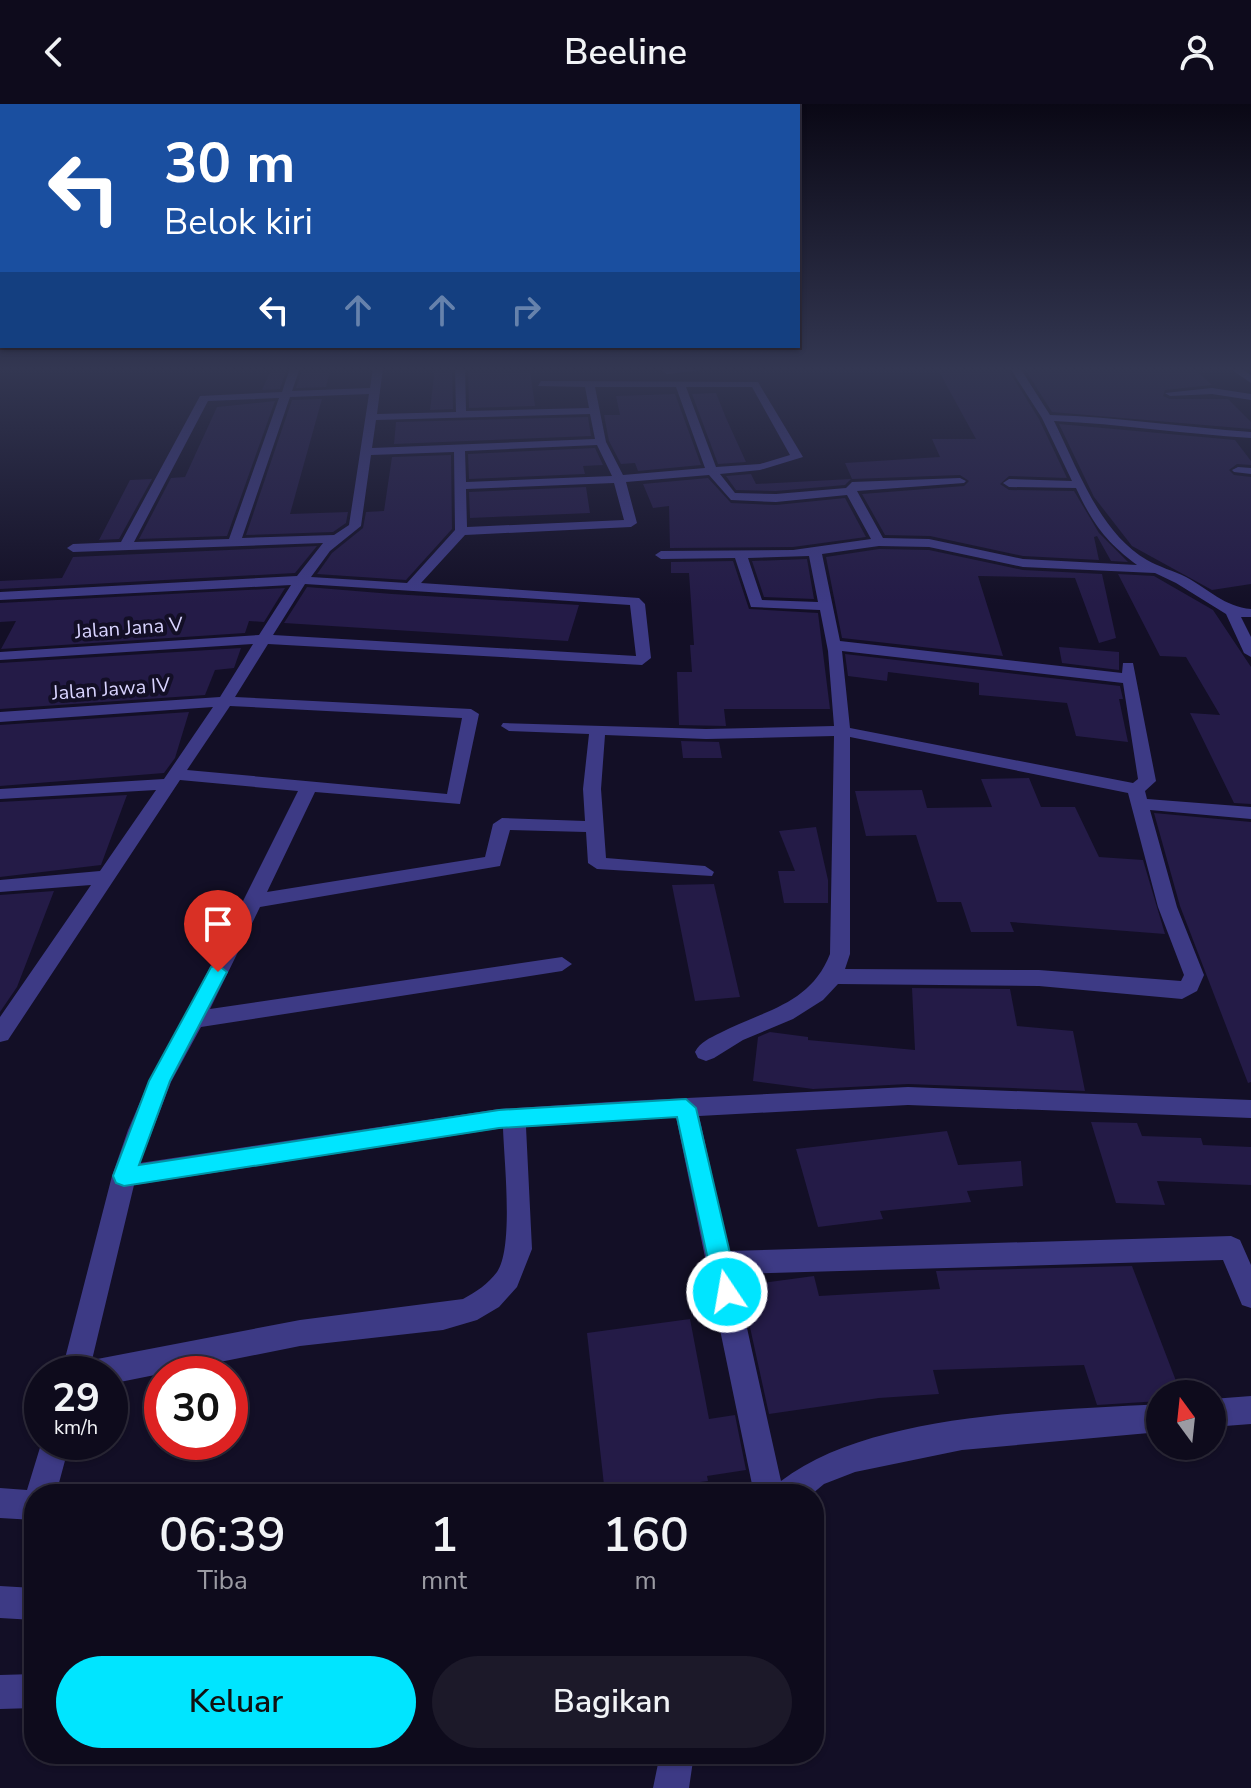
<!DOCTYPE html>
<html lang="id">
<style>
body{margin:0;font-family:"Nunito Sans",sans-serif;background:#1c1929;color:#f1f3f6;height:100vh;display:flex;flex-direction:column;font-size:30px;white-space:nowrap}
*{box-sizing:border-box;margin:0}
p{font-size:26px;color:#9b9ba3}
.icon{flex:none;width:44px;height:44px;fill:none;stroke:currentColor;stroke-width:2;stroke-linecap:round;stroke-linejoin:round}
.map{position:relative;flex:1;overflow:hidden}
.drawer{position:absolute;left:24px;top:1380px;width:800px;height:280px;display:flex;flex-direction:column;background:#0e0b1c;border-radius:32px;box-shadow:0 2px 6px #0004,0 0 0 2px #2e2b3b}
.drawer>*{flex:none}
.top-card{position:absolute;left:0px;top:0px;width:800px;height:244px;box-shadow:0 2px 6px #0004,0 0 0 2px #2e2b3b;background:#1a4fa0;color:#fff;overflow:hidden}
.needle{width:52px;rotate:345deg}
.tools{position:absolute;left:1146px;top:1276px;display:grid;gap:16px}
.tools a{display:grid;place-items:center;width:80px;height:80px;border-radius:50%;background:#0e0b1c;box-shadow:0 2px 6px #0004,0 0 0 2px #2e2b3b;font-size:40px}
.speed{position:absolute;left:24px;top:1252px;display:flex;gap:16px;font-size:40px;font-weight:700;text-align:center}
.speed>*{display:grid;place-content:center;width:104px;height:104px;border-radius:50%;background:#0e0b1c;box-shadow:0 2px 6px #0004,0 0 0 2px #2e2b3b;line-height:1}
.speed small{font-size:20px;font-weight:400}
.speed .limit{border:12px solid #d22;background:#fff;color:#111}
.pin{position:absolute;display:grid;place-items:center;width:68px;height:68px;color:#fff;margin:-82px -34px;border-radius:50% 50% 50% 0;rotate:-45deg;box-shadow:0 0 8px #0007}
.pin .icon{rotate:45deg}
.me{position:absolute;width:88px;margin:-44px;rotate:348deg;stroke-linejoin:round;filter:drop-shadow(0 0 6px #0008)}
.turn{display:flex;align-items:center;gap:28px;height:168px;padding:0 32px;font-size:36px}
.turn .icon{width:104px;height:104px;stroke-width:2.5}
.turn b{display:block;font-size:56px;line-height:68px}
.lanes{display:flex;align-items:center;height:76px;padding:0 32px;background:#0003;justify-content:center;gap:40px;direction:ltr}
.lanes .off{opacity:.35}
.eta{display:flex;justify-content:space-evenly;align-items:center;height:136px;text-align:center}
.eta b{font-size:48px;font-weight:600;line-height:56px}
.button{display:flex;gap:16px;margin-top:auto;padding:16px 32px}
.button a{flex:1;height:92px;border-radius:48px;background:#00e5ff;color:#111;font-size:32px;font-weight:600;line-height:92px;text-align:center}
.button a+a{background:#1c1929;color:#f1f3f6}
header{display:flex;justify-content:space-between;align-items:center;height:104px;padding:0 32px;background:#0e0b1c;font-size:36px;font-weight:600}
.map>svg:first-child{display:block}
.building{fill:#241b47}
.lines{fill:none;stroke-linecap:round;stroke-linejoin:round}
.minor{fill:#3d3a85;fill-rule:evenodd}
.route{fill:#00e5ff;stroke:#0095a6;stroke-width:2}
.labels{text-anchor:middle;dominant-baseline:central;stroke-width:8;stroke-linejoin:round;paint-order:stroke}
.far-street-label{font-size:20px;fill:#d9d4ff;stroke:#130f26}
</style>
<header><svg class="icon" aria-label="back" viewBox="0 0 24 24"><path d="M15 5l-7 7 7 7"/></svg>Beeline<svg class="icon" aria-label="person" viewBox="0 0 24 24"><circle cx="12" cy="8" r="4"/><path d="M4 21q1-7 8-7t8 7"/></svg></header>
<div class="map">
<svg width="1251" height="1684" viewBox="0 0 1251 1684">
<rect width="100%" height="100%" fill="#130f26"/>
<path class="building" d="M272 264H287L280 285 262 286Z
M303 264H331L326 283 296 284Z
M435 264H452L453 305 430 306Z
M468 264 530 267 535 302 469 304Z
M937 264H1007L1039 315 1067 374 1009 372 1000 380 1009 386 1074 387 1099 429 1128 458 1111 457 1097 432 1094 433 1099 456 1023 452 930 432 885 431 862 390 964 382 969 377 960 371 852 375 845 359 940 353 932 335H976Z
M1024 264 1196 266 1212 281 1165 286 1163 292 1170 295H1228L1251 318V325L1052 308Z
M716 289 726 314 746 358 718 360 692 290Z
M675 290 701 361 638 367 635 359 621 360 609 337 604 311H620L616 292Z
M322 295 290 410 348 408 346 419 333 428 246 431 292 296Z
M275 297 227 432 139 435 171 374 185 373 217 303Z
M588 313 591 332 394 340 396 318Z
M1059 320 1235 336 1251 357V361L1237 360 1229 366 1234 371 1251 373V480L1212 486 1132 442 1094 393Z
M595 344 603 361 583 362 585 370 469 375 468 350Z
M451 351 452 425 406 476 317 470 332 449 363 424 366 408 384 407 392 353Z
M751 370 756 380 851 375 845 381 776 387 736 386 726 372Z
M708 374 731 399 776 401 845 394 866 433 793 443 670 444 669 402 653 404 643 380Z
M152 375 119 435 99 436 130 376Z
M586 383 590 409 470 414 469 388Z
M317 442 295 469 0 485V477L62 474 73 453Z
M879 445 929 446 1023 466 1102 470 1116 534 1099 539 1075 474 978 472 1003 552 842 534 826 453Z
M807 455 814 495 764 493 752 457Z
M733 457 749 505 818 509 830 605H724L726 622 679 621 677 568H692L690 541H694L689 469H671V458Z
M1118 470 1154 472 1213 506 1251 563V700L1234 699 1190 609 1220 611 1186 553 1160 552Z
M307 483 392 490 579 501 568 537 284 519Z
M285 484 264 518 249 517 245 529 1 545 16 517 0 518V499Z
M1059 543 1119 548V566L1062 559Z
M241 544 234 564 215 566 205 591 0 605V559Z
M845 550 1120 582 1123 595H1119L1128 638 1076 632 1067 599 979 591V579L888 568 887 577 848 572Z
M189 608 175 654 164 669 0 682V621Z
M681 637 719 638 722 654H683Z
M1029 674 1041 703H1075L1099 753 1143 756 1165 830 1010 818 1014 828H971L961 798H937L916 731 866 732 855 687 922 686 927 704 992 703 981 675Z
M127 691 101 761 0 773V698Z
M1154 709 1251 718V978L1248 979 1180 802Z
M816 723 828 776V799H784L778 767H795L779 727Z
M714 780 740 893 695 897 672 781Z
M54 787 17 883 0 908V791Z
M912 884 1010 885 1017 922 1073 927 1085 987 908 980 813 985 753 977 758 933 770 928 808 933V936L915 946Z
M1091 1018 1137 1019 1142 1032 1201 1034 1203 1041 1251 1043V1081L1157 1077 1165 1101 1116 1099Z
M947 1027 958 1061 1021 1057 1023 1082 967 1087 971 1098 880 1107 883 1115 818 1123 796 1045Z
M1132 1162 1181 1290H1160V1297L1097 1301 1084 1261 933 1266 939 1290 879 1294 769 1310 741 1182 814 1172 819 1192 940 1185 936 1167Z
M690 1215 709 1315 735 1311 746 1366 707 1372 708 1377 605 1390 587 1229Z"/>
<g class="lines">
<path class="minor" d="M290 264H300L292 287 370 284 373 264H383L377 310 456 308 455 264H465L466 307 589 304 585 283 538 282 541 277 758 278 803 353 760 366 720 370 735 389 776 390 846 384 852 378 960 374 966 377 964 379 857 387 883 434 929 435 1023 455 1137 461C1105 437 1093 420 1076 384L1009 383 1003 379 1009 375 1072 377 1042 314 1010 264H1020L1050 311C1118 313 1183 323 1251 328V334C1185 330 1120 320 1054 317 1078 365 1099 428 1147 456 1159 463 1174 467 1186 473 1208 485 1225 503 1251 505V513H1241L1251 533V553L1244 549 1226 510 1176 479 1155 469 1023 463 929 443 879 442 822 450 840 537 1122 569 1123 559H1133L1156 677 1145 687 1147 695 1251 703V715L1150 706 1177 803 1204 871 1197 887 1182 895 1039 882 838 880 823 896 793 915 743 936 714 954 706 957 698 954 695 948C700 938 710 934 720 929 764 906 810 901 830 850L834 632 706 635 605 631 601 685 606 754 705 762 714 768 712 772 597 765 588 759 586 728 510 726 500 762 260 803 210 905 562 853 572 860 562 867 201 923 171 978 140 1059 499 1005 626 997 908 983 1251 996V1014L908 1001 699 1012 729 1147 1231 1132 1240 1136 1251 1161V1204L1242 1201 1223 1156 735 1170 781 1377C871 1308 1049 1307 1160 1300V1328L962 1346 855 1368 824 1380 812 1390H754L676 1013 526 1023 532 1145 517 1183 499 1203 477 1216 443 1226 300 1242 110 1280V1270H61L112 1072 128 1026 149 977 185 913 298 687 180 676 8 936 0 938V913L91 781 0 788V776L100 767 156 686 0 695V685L164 675 213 603 0 618V608L220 593 253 540 0 556V548L259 531 291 481 0 496V488L297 472 323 439 73 448 67 444 73 440 121 438 200 292 282 288ZM595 283H676L705 364 623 371 606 338ZM686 283H752L790 351 760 360 716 363ZM369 290 349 421 334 431 242 434 290 293ZM279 294 229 435 134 438 208 297ZM590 310 595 335 372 344 376 316ZM597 341 612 372 466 378 465 347ZM454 348 455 426 407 479 311 473 330 447 361 422 371 351ZM709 371 731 396 776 398 847 391 871 435 793 446 661 447 655 451 661 455 735 454 751 503 820 506 828 547 834 622 706 625 503 619 501 622 509 627 589 630 583 685 585 717 502 714 493 720 485 753 267 788 315 688 460 700 479 610 471 605 235 593 268 540 642 561 651 554 645 500 639 494 421 479 465 431 631 423 637 419 626 378ZM614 379 624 416 467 423 466 385ZM809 452 818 498 762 496 748 454ZM305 480 630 501 636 552 273 531ZM842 547 1123 579 1138 675 1133 679 850 624ZM230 602 462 614 447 690 187 666ZM850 633 1128 689 1158 803 1184 871 1181 877 1039 866 845 865 850 850ZM503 1024C504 1057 514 1143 497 1168 488 1180 476 1188 463 1195L300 1216 92 1256 134 1081Z
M666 264H720L667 270 662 267Z
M1229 264H1241L1251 271V279Z
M1212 284 1251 290V296L1212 290 1170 292 1165 289Z
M1238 363 1251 364V370L1234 368 1232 366Z
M1251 1292V1320L1212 1323V1295Z
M42 1337 70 1338 56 1390H34V1416L0 1414V1384L27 1386Z
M0 1482 34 1484V1516L0 1514Z
M34 1570V1604L0 1605V1571Z
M660 1650H694L689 1684H653Z"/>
</g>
<linearGradient id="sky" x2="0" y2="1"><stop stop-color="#0a0815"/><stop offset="0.53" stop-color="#333752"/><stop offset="1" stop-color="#333752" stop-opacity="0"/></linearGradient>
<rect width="1251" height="500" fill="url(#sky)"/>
<path class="route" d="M218 861 227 868 170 977 139 1061 499 1006 686 995 696 1004 739 1188 736 1196 727 1199 719 1196 715 1188 677 1013 499 1024 124 1082 116 1079 113 1072 149 977 211 863Z"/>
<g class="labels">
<g class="far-street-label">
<text transform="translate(129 524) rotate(-4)">Jalan Jana V</text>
<text transform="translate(111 585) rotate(-4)">Jalan Jawa IV</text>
</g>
</g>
</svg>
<div class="tools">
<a><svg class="needle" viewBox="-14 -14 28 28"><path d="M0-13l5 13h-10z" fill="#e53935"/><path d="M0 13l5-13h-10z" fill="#9b9ba3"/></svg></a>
</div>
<div class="speed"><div>29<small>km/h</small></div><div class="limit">30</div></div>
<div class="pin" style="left:218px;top:868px;background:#d93025"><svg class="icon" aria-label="arrive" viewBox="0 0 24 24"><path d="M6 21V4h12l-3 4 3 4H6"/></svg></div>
<svg class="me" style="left:727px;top:1188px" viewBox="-20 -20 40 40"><circle r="17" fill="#00e5ff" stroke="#fff" stroke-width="3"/><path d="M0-11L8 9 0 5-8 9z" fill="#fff"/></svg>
<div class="top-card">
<div class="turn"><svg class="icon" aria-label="left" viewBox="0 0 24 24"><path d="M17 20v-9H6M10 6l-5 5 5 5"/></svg><div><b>30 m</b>Belok kiri</div></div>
<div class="lanes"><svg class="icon" aria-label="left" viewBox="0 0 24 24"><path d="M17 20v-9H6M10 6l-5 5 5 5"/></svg><svg class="icon off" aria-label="ahead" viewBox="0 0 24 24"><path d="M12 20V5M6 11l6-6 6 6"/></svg><svg class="icon off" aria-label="ahead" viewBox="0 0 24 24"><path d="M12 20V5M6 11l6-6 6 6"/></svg><svg class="icon off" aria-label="right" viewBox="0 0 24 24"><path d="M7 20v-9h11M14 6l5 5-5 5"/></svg></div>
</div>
<section class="drawer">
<div class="eta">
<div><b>06:39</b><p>Tiba</p></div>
<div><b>1</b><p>mnt</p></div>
<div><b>160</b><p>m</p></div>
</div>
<div class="button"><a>Keluar</a><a>Bagikan</a></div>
</section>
</div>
